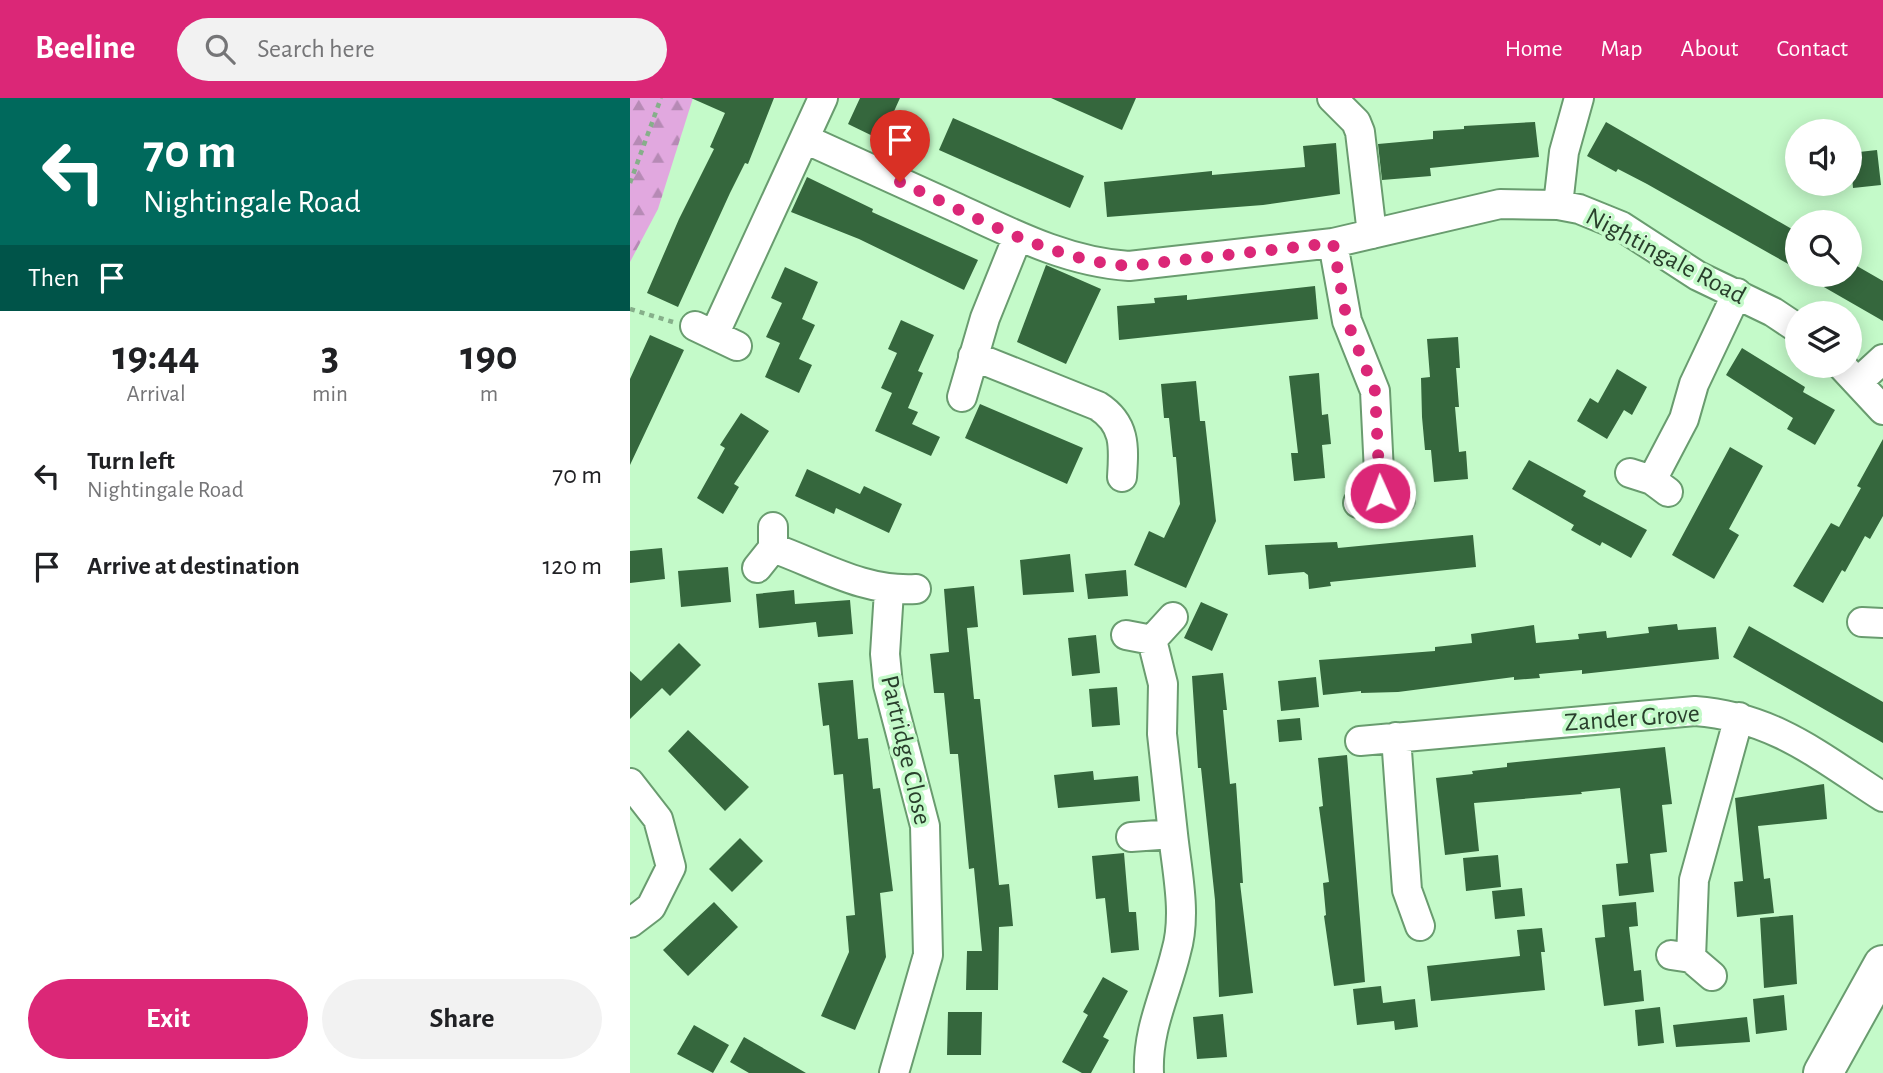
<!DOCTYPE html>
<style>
body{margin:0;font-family:"Alegreya Sans",sans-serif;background:#f2f2f2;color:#202124;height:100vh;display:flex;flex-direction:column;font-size:26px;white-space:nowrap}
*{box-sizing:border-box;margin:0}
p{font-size:23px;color:#757577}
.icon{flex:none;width:38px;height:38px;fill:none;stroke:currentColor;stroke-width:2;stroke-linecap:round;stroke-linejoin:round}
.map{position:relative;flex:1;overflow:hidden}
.details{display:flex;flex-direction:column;background:#fff;width:630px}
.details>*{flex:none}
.top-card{background:#00695c;color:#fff;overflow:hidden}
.tools{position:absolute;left:1155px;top:21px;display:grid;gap:14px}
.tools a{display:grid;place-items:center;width:77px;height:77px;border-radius:50%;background:#fff;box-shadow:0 4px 18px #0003;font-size:35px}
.pin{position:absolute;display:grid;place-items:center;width:60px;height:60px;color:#fff;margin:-72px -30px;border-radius:50% 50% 50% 0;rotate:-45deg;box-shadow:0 0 7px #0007}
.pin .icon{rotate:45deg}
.me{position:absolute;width:77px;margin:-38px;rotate:358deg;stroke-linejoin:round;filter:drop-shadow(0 0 5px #0008)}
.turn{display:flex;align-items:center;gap:24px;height:147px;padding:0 28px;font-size:32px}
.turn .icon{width:91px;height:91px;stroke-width:2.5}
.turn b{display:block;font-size:49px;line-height:60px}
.then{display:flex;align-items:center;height:66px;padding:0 28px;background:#0003;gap:14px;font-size:26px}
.eta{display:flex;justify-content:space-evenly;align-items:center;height:119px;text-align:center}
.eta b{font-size:42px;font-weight:700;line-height:49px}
.primary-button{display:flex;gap:14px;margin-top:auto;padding:14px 28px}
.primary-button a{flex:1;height:80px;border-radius:42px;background:#db2777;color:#fff;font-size:28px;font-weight:700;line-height:80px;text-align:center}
.primary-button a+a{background:#f2f2f2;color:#202124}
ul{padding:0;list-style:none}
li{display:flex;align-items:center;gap:21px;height:91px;padding:0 28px}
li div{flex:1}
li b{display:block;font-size:26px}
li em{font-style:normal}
header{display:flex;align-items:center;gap:42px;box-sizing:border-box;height:98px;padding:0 35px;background:#db2777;color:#fff}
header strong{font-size:33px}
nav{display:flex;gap:38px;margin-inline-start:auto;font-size:24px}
.search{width:490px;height:63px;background:#f2f2f2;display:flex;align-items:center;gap:18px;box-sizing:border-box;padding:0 24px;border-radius:38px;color:#757577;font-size:26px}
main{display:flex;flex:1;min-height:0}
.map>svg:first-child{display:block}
.forest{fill:url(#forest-firs)}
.building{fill:#35673d}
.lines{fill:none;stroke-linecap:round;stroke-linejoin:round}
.street-casing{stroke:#699c6f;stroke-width:32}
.secondary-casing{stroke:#699c6f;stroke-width:42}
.path{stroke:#86af8a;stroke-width:4.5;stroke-dasharray:5 5;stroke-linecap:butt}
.street{stroke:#fff;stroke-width:28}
.secondary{stroke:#fff;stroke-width:38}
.route{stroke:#db2777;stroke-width:12;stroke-dasharray:0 21.6}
.labels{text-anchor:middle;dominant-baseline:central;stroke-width:7;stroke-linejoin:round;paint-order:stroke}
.street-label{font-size:26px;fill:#293f2c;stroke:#c4fac9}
</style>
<header>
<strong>Beeline</strong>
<div class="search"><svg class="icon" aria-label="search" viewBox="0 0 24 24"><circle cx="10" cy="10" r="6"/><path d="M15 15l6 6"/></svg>Search here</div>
<nav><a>Home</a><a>Map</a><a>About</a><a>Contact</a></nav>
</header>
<main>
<section class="details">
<div class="top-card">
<div class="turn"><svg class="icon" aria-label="left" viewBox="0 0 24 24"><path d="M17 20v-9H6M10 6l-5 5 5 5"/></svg><div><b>70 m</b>Nightingale Road</div></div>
<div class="then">Then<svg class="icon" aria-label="arrive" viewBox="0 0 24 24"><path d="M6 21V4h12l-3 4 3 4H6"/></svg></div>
</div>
<div class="eta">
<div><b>19:44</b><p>Arrival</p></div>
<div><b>3</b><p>min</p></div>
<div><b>190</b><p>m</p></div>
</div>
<ul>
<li><svg class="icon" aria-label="left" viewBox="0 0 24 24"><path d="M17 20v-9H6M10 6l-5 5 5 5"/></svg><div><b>Turn left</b><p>Nightingale Road</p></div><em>70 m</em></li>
<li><svg class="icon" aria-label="arrive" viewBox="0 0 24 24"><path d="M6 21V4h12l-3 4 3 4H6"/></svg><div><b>Arrive at destination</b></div><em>120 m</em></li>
</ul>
<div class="primary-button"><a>Exit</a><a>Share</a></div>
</section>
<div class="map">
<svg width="1253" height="975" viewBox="0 0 1253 975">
<defs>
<pattern id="forest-firs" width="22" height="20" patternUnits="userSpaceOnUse" patternTransform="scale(1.75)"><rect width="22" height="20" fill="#e1a8df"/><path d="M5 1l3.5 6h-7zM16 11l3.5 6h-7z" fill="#b68ab5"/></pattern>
</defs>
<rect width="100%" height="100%" fill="#c4fac9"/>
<path class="forest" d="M0 0H63L28 111 0 164Z"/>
<path class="building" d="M61 0H144L118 66 115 65 100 95 48 209 17 195 49 121 84 51 80 49 95 15Z
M230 0H270L251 42 218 26Z
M421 0H506L492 32Z
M323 20 454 78 440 110 309 52Z
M905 24 909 59 800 70 801 78 752 82 748 46 803 41V33L834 31V28Z
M976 24 1167 134V171L1017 86 988 71 986 74 957 58Z
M706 45 710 96 633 107 477 119 474 84 582 73V77L675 69 673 48Z
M1247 52 1251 87 1223 90 1220 55Z
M177 79 243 111 242 114 348 162 334 192 229 141 161 114Z
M1220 164 1253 183V223L1173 177H1220Z
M416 167 471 191 436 266 387 244Z
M155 169 188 184 172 221 185 227 169 261 182 267 169 295 135 279 150 245 136 239 152 205 141 200Z
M685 188 688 221 489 242 487 208 525 205 524 200 557 197V202Z
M271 222 304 237 288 273 293 275 278 310 288 314 282 326 310 339 301 358 245 333 262 295 251 290 267 255 258 251Z
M20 237 54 252 0 367V281Z
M828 239 830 270H826L829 309H825L829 354 836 353 838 381 804 384 801 352H795L792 319 791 280 800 279 797 241Z
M1112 250 1175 289 1173 294 1205 312 1185 347 1157 331 1163 320 1096 277Z
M987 271 1017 289 1002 317 994 312 977 341 947 323 960 300 968 305Z
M689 275 692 317 698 316 701 346 692 347 695 380 664 383 661 355H668L659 278Z
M566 283 570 323H575L586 423 556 490 504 467 519 433 534 440 550 406 546 359H543L539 320H534L531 286Z
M350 306 453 350 437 386 335 340Z
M111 315 139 333 104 386 109 389 93 416 67 400 95 350 90 347Z
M1253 341V418L1240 441 1235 438 1215 474 1212 472 1193 505 1163 488 1201 425 1209 429 1231 390 1227 388Z
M1100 349 1133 368 1099 431 1109 437 1084 481 1042 457Z
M899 362 956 393 953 398 1017 432 1001 460 972 444 970 448 941 432 944 427 882 391Z
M177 371 230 396 234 388 272 406 259 435 206 410 204 416 165 398Z
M843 437 846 469 700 484 701 488 679 491 678 477 674 474 638 477 635 447 707 444 708 450Z
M32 450 35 481 0 485V453Z
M440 456 444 494 393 497 390 462Z
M98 469 101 504 51 509 48 473Z
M496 472 498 498 458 501 455 476Z
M344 488 348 529 337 530 344 601H350L369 787 379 786 383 828 369 829 368 892H336L337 853H352L344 770 339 771 328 656H320L314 595H304L300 556 319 554 314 491Z
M164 492 165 506 220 502 223 536 188 539 186 524 129 530 126 496Z
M571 504 598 516 582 553 554 540Z
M1047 526 1048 532 1086 529 1089 561 952 576V572L909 576 910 580 884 582V579L768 594 731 595V593L693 597 689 562 805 553V549L842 545 841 536 904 527 906 545 949 541 948 536 976 533 977 540 1019 535 1018 529Z
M1119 528 1253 604V645L1103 559Z
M466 537 470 575 442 578 438 540Z
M49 545 71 567 40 598 32 590 0 621V573L11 583Z
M593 575 597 612H593L600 686 606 685 613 785H610L623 895 589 899 585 802 571 670H568L562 578Z
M686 579 689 609 651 613 648 583Z
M223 582 228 641 238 640 243 691 250 690 263 793 250 795 256 859 225 932 191 918 219 854 216 818 225 817 213 676 204 677 199 627 193 628 188 585Z
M487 589 490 627 462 629 459 591Z
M670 620 672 642 649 644 647 622Z
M58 632 119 689 95 713 38 653Z
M1035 649 1042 706 1032 707 1037 754 1020 756 1024 794 989 798 986 766 998 765 990 690 951 694 952 696 844 705 849 753 815 757 806 680 843 676 842 673 877 669V665Z
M717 657 735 884 704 888 694 818 696 817 693 785 699 784 689 709 693 708 688 660Z
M463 673 464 682 508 678 510 703 428 710 424 677Z
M1194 686 1197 721 1128 728 1134 781 1140 780 1144 815 1107 819 1104 784 1113 783 1105 700Z
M110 740 133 763 102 794 79 771Z
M494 755 499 814H506L509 852 481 855 475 800 466 801 462 758Z
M868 757 871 789 836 793 833 760Z
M892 790 895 818 865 821 862 793Z
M84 804 108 829 58 878 33 852Z
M1006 804 1008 828 999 829 1004 873 1011 872 1014 903 974 908 965 840 975 839 972 807Z
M1163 817 1167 886 1134 890 1130 820Z
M912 830 915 854H911L915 892 801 903 797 868 890 858 887 832Z
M473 879 498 893 473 939 479 942 461 975H452L432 964 458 917 453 914Z
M751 888 753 905 785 901 788 929 765 932 764 923 727 927 723 891Z
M1154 897 1157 932 1126 936 1123 901Z
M1030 909 1034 945 1008 948 1005 912Z
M318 914H352L351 957H317Z
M593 916 597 959 567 961 563 919Z
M1117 919 1120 944 1046 949 1043 927Z
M64 927 99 947 83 975 47 956Z
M114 939 176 975H119L100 964Z"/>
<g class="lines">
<g class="street-casing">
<path id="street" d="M702 0 726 24 730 34 742 136
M175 41C226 64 276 87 327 110 383 136 437 164 499 168L703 145 870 106 928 107 949 111 991 128 1068 178 1143 214 1167 230
M928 107 934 54 949 0
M703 145 717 223 745 293 750 395
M65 228 107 248
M84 237 193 0
M343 258 468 308C496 326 494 349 492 379
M1212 268 1253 312
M1229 283 1253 261
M332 299 355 220 388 138
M1000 375 1022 382 1038 394
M1022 382 1054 321 1064 286 1107 195
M728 405 750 395 770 402
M143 450C191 467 233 494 286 491
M127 470 143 450V429
M259 493 255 556 258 587 295 728 298 857 264 975
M1232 524 1253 525
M496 537 522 542 543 519
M766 639 777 792 790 828
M730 643 1065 613C1144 619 1189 658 1253 699
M0 685 28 721 41 769 21 809 0 825
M501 739 543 736 532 636 533 586 522 542
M1041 857 1061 860 1082 878
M1061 860 1064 782 1109 619
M519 975C517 931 536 896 546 854 557 817 547 774 543 736"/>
</g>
<g class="secondary-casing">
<path id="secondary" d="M1193 975 1253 867"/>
</g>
<path class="path" d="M0 85 31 0
M0 211 43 224"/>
<use href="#street" class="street"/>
<use href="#secondary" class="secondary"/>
</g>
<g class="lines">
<path class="route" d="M270 84C343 117 418 162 499 168L703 145 717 223 745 293 750 395"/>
</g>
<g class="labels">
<g class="street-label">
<text transform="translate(1036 158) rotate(28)">Nightingale Road</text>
<text transform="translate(1002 620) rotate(-4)">Zander Grove</text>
<text transform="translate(276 652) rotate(77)">Partridge Close</text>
</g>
</g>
</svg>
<div class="tools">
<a><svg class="icon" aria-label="sound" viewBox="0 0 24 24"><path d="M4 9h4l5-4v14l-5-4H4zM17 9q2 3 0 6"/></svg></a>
<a><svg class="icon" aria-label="search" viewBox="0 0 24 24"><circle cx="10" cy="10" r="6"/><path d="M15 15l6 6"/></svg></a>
<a><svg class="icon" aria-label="layers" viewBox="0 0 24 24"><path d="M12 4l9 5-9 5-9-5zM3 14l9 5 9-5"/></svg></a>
</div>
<div class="pin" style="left:270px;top:84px;background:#d93025"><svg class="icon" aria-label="arrive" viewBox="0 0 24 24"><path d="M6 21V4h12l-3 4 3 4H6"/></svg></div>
<svg class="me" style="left:750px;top:395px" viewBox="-20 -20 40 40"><circle r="17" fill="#db2777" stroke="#fff" stroke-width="3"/><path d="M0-11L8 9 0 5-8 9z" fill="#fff"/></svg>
</div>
</main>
